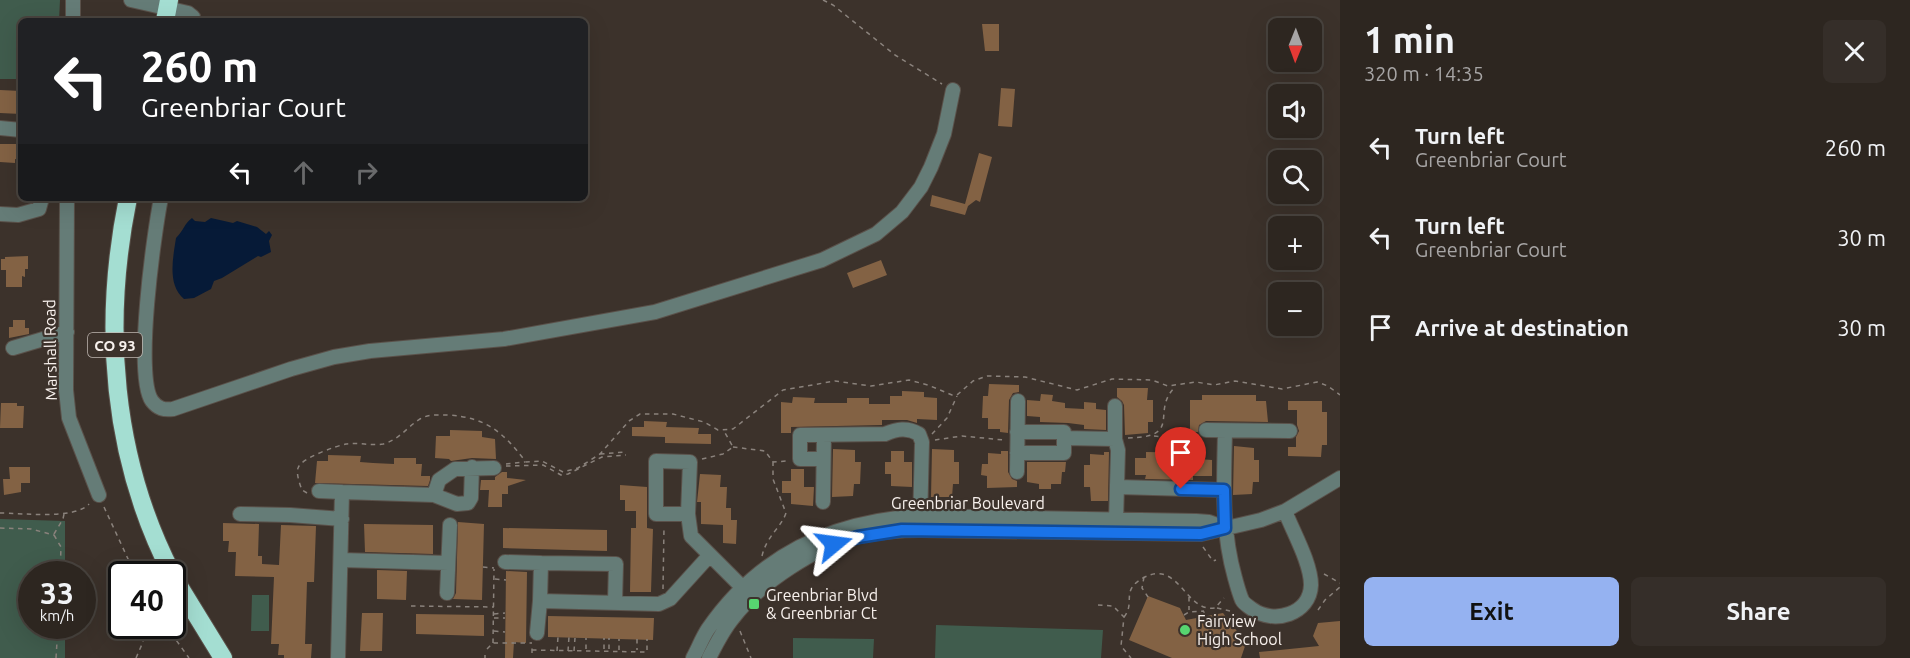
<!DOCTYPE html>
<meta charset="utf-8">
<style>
body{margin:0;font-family:Ubuntu,sans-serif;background:#352e29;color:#f1f3f6;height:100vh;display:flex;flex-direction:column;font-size:22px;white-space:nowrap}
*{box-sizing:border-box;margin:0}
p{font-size:20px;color:#a7a5a5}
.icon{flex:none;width:33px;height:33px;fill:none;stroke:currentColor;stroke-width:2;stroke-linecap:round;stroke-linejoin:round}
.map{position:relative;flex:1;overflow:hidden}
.drawer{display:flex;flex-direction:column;background:#2d2620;width:570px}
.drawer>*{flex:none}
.top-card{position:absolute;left:18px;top:18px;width:570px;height:183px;border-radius:9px;box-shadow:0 6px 24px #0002,0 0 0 2px #48433e;background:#202124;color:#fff;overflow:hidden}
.needle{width:39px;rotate:181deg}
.controls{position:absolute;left:1268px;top:18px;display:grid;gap:12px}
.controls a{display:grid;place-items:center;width:54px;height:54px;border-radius:9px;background:#2d2620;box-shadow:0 6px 24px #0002,0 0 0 2px #48433e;font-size:30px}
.speed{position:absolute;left:18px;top:561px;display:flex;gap:12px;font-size:30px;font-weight:700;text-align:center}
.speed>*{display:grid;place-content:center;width:78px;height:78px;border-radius:50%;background:#2d2620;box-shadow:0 6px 24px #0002,0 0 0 2px #48433e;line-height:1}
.speed small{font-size:15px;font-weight:400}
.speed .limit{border:3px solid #111;border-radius:9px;background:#fff;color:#111}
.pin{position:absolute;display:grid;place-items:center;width:51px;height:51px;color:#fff;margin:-62px -26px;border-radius:50% 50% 50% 0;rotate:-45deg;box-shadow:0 0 6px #0007}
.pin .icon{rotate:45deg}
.me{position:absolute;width:66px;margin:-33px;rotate:74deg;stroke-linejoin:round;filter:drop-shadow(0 0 4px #0008)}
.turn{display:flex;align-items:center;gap:21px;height:126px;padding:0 24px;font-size:27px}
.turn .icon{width:78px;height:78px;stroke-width:2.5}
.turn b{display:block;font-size:42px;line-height:51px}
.lanes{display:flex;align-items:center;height:57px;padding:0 24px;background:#0003;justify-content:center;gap:30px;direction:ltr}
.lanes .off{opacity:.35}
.round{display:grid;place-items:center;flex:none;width:63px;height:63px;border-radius:9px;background:#352e29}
.overview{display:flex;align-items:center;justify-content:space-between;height:102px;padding:0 24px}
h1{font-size:36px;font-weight:700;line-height:45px}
.action{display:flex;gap:12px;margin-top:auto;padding:12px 24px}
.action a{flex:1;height:69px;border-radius:9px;background:#95b2f1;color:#111;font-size:24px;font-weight:700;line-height:69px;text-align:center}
.action a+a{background:#352e29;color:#f1f3f6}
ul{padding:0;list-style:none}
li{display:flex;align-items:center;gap:18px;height:90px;padding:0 24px}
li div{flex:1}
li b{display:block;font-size:22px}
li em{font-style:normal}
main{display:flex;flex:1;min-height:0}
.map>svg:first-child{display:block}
.green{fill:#405c4d}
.water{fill:#061a37}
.building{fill:#836244}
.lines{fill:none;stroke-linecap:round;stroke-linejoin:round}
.minor-casing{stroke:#5a514a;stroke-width:16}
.highway-casing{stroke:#5a514a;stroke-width:20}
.path{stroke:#8a827c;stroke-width:1.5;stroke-dasharray:4.5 4.5;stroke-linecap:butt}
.minor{stroke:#657c77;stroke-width:14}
.highway{stroke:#a4ded2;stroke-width:18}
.route-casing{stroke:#114b97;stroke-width:15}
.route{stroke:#1a73e8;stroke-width:10}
.poi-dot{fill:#57d570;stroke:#3c322b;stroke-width:2}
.labels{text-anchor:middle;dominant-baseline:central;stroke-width:4.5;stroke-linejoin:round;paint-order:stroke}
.shield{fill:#3c322b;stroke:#c0b8b3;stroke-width:1.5}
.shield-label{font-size:15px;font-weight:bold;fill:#f8f1ed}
.street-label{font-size:16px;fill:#f8f1ed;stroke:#3c322b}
.poi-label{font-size:16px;fill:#f8f1ed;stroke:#3c322b;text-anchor:start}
</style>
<main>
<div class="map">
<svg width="1340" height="658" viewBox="0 0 1340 658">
<rect width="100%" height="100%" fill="#3c322b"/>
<path class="green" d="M0 0H60L59 21H21V79H0Z
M0 519 65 521V574H32V626H65V658H0Z
M252 595H269V631H251Z
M936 625 1103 630 1101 658H935Z
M793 638 874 639 873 658H793Z"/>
<path class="water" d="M192 218 195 221 205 222 211 218 233 223 237 221 257 227 266 234 269 231 272 235 269 241 271 252 261 257 258 256 222 278 214 281 211 289 194 298 184 299C167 285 173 258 176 238 184 230 184 224 192 218Z"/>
<path class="building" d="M982 24H999V51H985Z
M1001 88 1015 89 1012 127 998 126Z
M0 90 21 91V114L0 113Z
M0 144H21L20 160 15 159V163L0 162Z
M979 153 992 157 980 202 976 200 968 206 965 215 930 206 932 195 965 204Z
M28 256V269H25V277L22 276V287H6V270H1V259H5V257Z
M881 260 887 275 853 288 847 273Z
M13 320H25V328H29V334L9 338V327H13Z
M989 384 1019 385V392L1013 393 1009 400 1008 433 1000 432V429H988V418H982L983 396H988Z
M1117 388H1148L1147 400H1153V422H1148V433L1125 435 1124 405 1122 401 1117 397Z
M902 391 924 392V397L937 398V420L917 419V423L907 420H882V425L791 427V433H781V402L792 403 793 397 815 398 814 403H847V398H869V404H890V396H902Z
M1041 394 1053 395 1052 401 1065 403V408L1084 409V402L1096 403V409L1106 410V430L1084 429V425L1068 423 1040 422V417L1027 416V400L1040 401Z
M1202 395H1256V401H1266L1268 422 1206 421 1199 425 1198 432H1190V400H1202Z
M1288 401H1322V412H1327V445H1322L1321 457 1288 456V447H1296V437L1299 431 1297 425V410H1288Z
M1 403H17V406H24L23 428H0Z
M644 421 667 422 666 427 699 428 698 434H711V444L665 443V437L632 436V427H644Z
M450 430 482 431V437L495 439 496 459 472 458 451 461 449 459 435 458 436 436H450Z
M1234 446 1254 448V460H1259V482H1253L1252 494 1233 495Z
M833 449 855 450V462H861L860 484H854L853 496 832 497Z
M932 449 954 450V462H959V484H953L952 497H931Z
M891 451H904V462H912V487L891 486V474H885V462H891Z
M1001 451H1008V472L1012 479 1017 481V487L987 488V476L981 475 982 464H988V453L1001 454Z
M1104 452H1109L1108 501H1091L1090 487H1084V465H1090V454L1104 455Z
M1146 452 1199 453V459L1212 460V476H1193V480L1145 479 1146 475H1135V458H1146Z
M328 455 361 456 360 462 373 463 394 464V458H416V464H422L421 476H430V480L428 486 315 483 317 461H328Z
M1027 462H1066L1065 472H1062L1061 484H1051V489H1039V484L1027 482Z
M9 467H30V483H21V492L4 495 3 479H10Z
M791 469H804V487H814L813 506 791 504V493H782V481H791Z
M502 472H507V478L526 480 508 486V494H502V507H488L489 490H480L481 480H495V477Z
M700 474 721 475 720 487H727L726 508H731V520H737L736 544 723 543V525L701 524V502H697Z
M620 485 647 487V528L653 529 651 592H630L631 528H636V511H625V500H620Z
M458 522 484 524 482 600 453 599 456 593Z
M223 523 259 524 258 556H262V564L279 565 281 525 316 526 314 582H307L305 644H312L311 658H284V655H278L279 644H271L274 577 235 576 236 552H228L229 541H223Z
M364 524 433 525V554L365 552Z
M503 528 607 530V551L503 548Z
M377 570 407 571 406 600 377 599Z
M506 571 527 572 526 643 514 642 513 658H505Z
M1148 596 1180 608 1186 620 1223 613 1246 643 1241 658H1172L1129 640Z
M362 613H383L382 651H360Z
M416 614 484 615V636L416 634Z
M548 616 654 618 653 640 548 637Z
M1340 621V658H1260L1259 652 1319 646 1313 636 1318 623Z"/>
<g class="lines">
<g class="minor-casing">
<path id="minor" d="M131 0 188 13 193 17V21
M73 21V0
M0 128 21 130
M67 198 66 390 69 418 99 495
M161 198C154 233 134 376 152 401 158 409 164 410 173 409L291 369 334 357 370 351 504 339 655 312 822 260 876 234 902 212 921 187 931 167 944 134 953 90
M0 214 18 215 39 209 42 198
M13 348 67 332
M1115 406V439L1118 450 1116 521
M1206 430 1290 431
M1225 431C1224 481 1221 529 1235 578 1237 585 1239 593 1242 600 1244 604 1248 606 1252 609 1274 625 1310 614 1311 585 1311 563 1293 532 1285 511
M1017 432H1064V438L1115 439
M1017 453H1064V438
M823 459H800V435L885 434C897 429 907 427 919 434L922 442 920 524
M1017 472 1018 401
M1118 487 1224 490
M319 491 342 492
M434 495 439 480 455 469 494 468
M823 502 824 435
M240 514 290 515 342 519
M688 514H656V461L690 462 688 514 691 536 749 594
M341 560 448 563
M505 562 541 563
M447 593 450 525
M615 602 616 564 541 563 540 601 659 604 670 599 709 556
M537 633 540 601
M338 658 342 492 434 495 457 504 468 503 471 498 472 467
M693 658C698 649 702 638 708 629 759 555 833 521 920 516L1196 521 1209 522 1225 528
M709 658C716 644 723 630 733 618 760 583 816 546 860 536 879 532 900 530 920 530L1201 534 1261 520 1285 511 1340 478"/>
</g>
<g class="highway-casing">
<path id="highway" d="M165 21 169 0
M128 198C102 325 112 458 172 574
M172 575 223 658"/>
</g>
<path class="path" d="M823 0 833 5 895 55 942 84
M932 434 947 418 957 396
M1154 436 1200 440
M1128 438C1184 437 1150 412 1175 387
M935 440 962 436 1004 440
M733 447 765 451 773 462 787 461
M600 454 626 452
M702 459 723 454 733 447 724 431
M506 464 525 462
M506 466 543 465 561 475 568 474 602 457 626 455
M307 493 302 490C300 485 296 474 298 468 301 458 336 446 346 444 358 442 371 446 383 444 399 440 407 427 420 419 428 414 438 415 447 415 486 417 503 432 526 462L542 461 563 472 578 468 600 454 629 421 640 414H673L704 422 718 430 733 429 783 390 835 381 871 386 909 380 928 385 952 395H957L973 381 987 376 1025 377 1077 390 1112 379 1152 380 1168 386 1196 382 1214 385 1235 381 1282 389 1317 382 1328 386 1340 395
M104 507 135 574
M0 513C22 513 74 520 89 504
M0 528 31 529 54 535
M54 534 63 519 64 514
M54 535 61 547 60 574
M1203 547 1213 561 1216 560
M762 556C767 535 781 528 786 513L773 479V462
M483 567 494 568
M125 574 126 560
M1324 574 1340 583
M1144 577 1142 588 1148 597
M495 579 506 580
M663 589 664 527
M1189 597V610
M1098 605 1113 606 1124 617 1121 646 1131 658
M411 606 494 607
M1217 608 1230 611
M1318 610 1325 600 1340 587
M494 614 505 613
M1184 615 1189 612 1204 611
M1204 616V611L1206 608
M1124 617C1136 602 1120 591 1143 578 1179 558 1185 613 1215 608L1224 598
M494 618H505
M166 626 189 658
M494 631 505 632
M740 631 751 658
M637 639V650
M493 643 494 569
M487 649 493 643H532
M586 649V638
M604 649V638
M609 649V638
M532 650 647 652V639
M619 650V639
M557 651 558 637
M568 651 569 637
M574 651 575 638
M532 653V644
M56 658 58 626
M136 658 143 642 144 633 137 626
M485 658V655"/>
<use href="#minor" class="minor"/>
<use href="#highway" class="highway"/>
</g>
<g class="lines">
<g class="route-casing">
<path id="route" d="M834 544 858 537 902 530 1201 534 1225 528 1224 490 1181 489"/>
</g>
<use href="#route" class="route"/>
</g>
<g class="poi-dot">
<rect x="748" y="598" width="12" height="12" rx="3"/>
<circle cx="1185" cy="630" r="6"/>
</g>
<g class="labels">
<rect class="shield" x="88" y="333" width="54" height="24" rx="4.5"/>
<g class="shield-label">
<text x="115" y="345">CO 93</text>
</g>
<g class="street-label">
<text transform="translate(50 350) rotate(-91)">Marshall Road</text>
<text x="968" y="503">Greenbriar Boulevard</text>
</g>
<g class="poi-label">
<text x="766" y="595">Greenbriar Blvd<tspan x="766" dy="18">&amp; Greenbriar Ct</tspan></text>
<text x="1197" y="621">Fairview<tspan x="1197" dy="18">High School</tspan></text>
</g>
</g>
</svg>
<div class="controls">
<a><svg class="needle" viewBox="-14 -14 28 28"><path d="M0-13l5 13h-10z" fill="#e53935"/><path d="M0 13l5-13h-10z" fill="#a7a5a5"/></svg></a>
<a><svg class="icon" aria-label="sound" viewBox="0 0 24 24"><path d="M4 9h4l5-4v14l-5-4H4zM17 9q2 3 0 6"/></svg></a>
<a><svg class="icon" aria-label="search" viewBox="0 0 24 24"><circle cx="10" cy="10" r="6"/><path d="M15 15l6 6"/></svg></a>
<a>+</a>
<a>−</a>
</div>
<div class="speed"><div>33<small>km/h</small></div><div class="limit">40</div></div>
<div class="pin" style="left:1181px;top:489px;background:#d93025"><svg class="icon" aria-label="arrive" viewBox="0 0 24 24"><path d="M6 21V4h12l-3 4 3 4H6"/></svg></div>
<svg class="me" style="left:834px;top:544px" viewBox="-20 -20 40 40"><path d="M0-17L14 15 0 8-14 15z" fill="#1a73e8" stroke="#fff" stroke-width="4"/></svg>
<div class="top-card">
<div class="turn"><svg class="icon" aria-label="left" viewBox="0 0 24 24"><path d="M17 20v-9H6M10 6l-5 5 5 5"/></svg><div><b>260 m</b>Greenbriar Court</div></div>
<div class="lanes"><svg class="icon" aria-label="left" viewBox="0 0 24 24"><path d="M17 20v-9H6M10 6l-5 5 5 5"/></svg><svg class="icon off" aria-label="ahead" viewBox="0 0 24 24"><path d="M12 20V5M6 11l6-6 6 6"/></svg><svg class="icon off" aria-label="right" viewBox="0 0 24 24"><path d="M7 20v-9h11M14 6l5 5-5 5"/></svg></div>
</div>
</div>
<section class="drawer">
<div class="overview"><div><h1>1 min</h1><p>320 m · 14:35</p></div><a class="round"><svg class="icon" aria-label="close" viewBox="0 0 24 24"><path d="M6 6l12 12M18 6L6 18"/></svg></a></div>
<ul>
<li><svg class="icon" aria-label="left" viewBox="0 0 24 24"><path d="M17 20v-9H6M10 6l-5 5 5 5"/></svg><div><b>Turn left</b><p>Greenbriar Court</p></div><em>260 m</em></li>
<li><svg class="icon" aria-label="left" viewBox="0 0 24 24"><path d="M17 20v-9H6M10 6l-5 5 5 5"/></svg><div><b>Turn left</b><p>Greenbriar Court</p></div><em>30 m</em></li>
<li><svg class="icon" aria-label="arrive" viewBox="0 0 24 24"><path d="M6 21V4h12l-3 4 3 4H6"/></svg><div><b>Arrive at destination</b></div><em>30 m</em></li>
</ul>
<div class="action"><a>Exit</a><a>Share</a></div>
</section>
</main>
